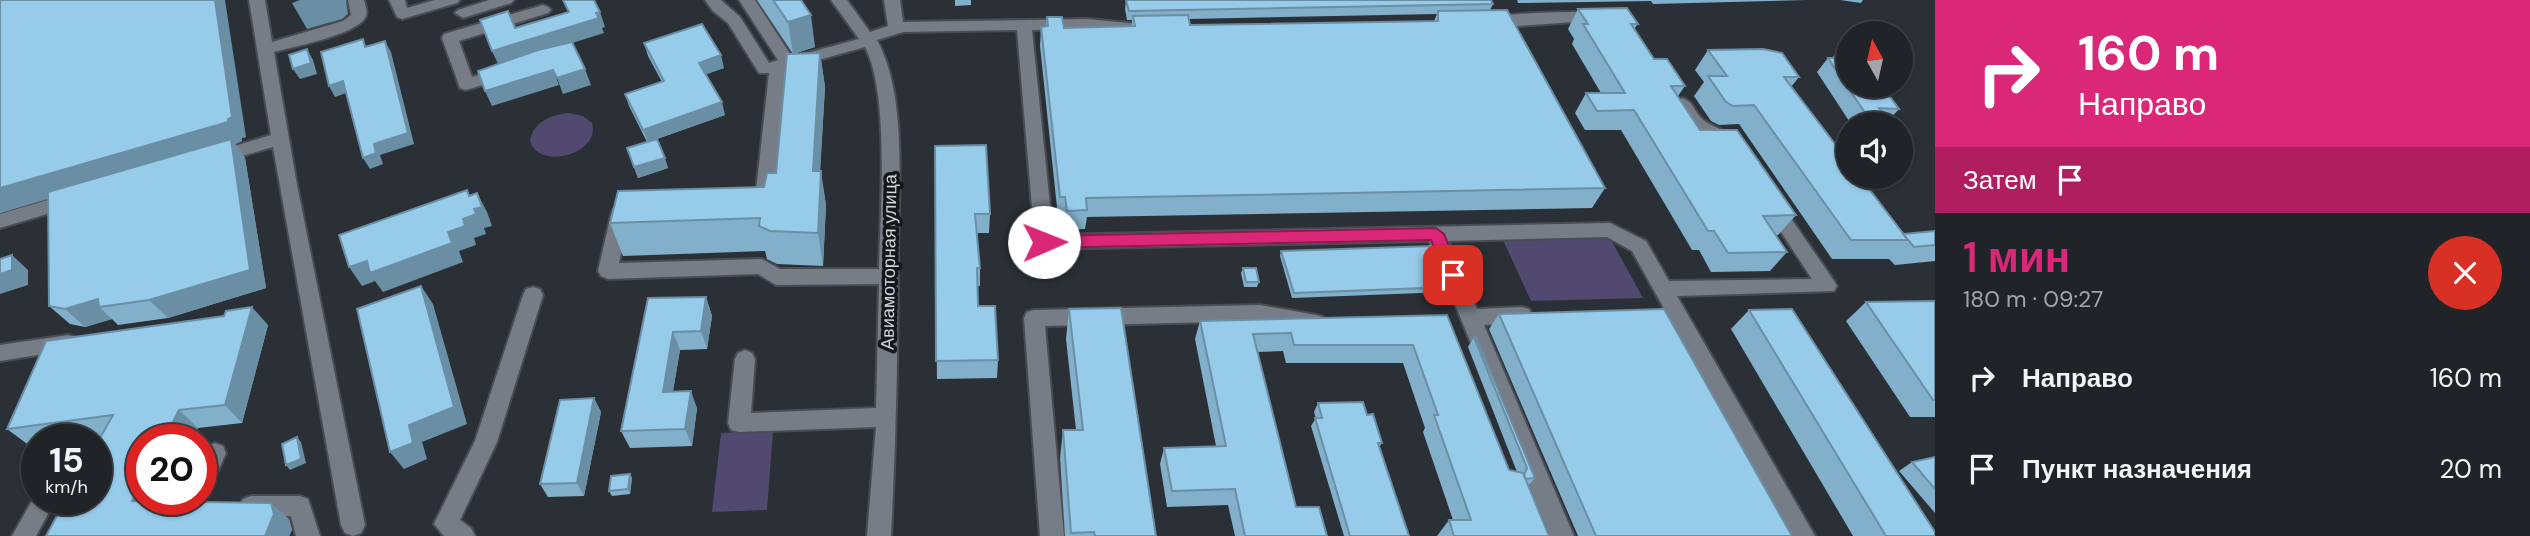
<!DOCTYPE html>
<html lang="ru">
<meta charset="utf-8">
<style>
body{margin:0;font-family:"DM Sans",sans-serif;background:#2d3035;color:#f1f3f6;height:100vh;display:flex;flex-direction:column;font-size:26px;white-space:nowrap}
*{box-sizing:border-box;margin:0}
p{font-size:23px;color:#a2a4a8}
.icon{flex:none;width:38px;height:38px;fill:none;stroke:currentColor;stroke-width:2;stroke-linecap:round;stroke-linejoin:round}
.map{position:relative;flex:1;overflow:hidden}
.side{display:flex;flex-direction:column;background:#202429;width:595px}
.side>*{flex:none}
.banner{background:#db2777;color:#fff;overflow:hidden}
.needle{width:46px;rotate:352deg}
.tools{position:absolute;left:1836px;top:21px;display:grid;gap:14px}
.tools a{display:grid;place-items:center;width:77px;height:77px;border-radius:50%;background:#202429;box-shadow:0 2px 5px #0004,0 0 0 2px #3d4146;font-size:35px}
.speed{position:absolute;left:21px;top:424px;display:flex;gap:14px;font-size:35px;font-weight:700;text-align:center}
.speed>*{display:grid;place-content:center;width:91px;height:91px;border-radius:50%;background:#202429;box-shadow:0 2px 5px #0004,0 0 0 2px #3d4146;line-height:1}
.speed small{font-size:18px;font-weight:400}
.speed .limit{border:10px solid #d22;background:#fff;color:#111}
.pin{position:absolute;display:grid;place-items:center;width:60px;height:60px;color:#fff;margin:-30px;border-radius:14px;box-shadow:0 4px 10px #0006}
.me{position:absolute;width:77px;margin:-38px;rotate:89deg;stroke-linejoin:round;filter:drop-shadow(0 0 5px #0008)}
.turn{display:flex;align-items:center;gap:24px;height:147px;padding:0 28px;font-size:32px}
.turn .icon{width:91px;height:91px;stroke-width:2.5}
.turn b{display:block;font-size:49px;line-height:60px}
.then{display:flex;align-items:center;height:66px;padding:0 28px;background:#0003;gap:14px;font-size:26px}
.round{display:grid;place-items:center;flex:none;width:74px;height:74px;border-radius:37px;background:#2d3035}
.headline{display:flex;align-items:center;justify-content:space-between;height:119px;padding:0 28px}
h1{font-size:42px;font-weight:600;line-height:52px;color:#db2777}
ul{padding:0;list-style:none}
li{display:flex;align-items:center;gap:21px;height:91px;padding:0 28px}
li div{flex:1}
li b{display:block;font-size:26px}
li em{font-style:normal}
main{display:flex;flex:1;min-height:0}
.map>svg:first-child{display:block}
.green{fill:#524971}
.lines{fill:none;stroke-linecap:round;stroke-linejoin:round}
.minor-casing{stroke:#494d53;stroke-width:4}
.minor{fill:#777d86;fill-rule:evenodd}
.wall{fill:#82afc9;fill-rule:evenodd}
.shaded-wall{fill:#6a8ea4}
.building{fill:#97cbea;stroke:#6a8ea4;stroke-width:2}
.route{fill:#db2777;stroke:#8e194d;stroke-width:2}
.labels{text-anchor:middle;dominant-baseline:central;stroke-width:7;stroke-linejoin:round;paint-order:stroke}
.street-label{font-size:18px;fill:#d3d7db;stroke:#15181b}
</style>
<main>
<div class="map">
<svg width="1935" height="536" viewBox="0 0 1935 536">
<rect width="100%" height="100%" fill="#2b3037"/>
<path class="green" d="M568 113 583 116 592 123C601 154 539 171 530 141 533 122 551 115 568 113Z
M1610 238 1643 298 1531 301 1503 240Z
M773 431 767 510 712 512 721 433Z"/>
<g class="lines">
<g class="minor-casing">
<path id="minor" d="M249 0H265L272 42 343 21 351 15 348 0H364C365 5 368 11 366 16 360 34 292 47 274 52L297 185 365 525 361 533 353 536 345 533 341 525 273 147 214 164 208 162 205 158 208 154 271 135Z
M389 0H405L407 8 435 0H460L457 3 402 19 397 17Z
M489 0H514L511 3 463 18 455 13 458 10Z
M705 0H721L740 17 769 63 778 60 739 0H755L792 57 859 39 831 0H847L870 32 888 26 884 0H900L903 22 1087 19 1139 24 1141 28 1133 33 1087 29 1032 30 1053 235 1610 223 1646 241 1669 281 1812 279 1764 206 1767 201H1779L1834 281 1837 286 1834 291 1677 296 1815 536H1791L1632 251 1607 237 1448 241 1477 309 1522 307 1529 309 1532 315 1529 321 1484 325 1574 536H1550L1429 241 1044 249 1037 247 1035 242 1017 30 903 32 877 40C907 95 899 187 898 249 898 345 896 440 891 536H867L876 427 739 432 731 430 728 423 735 359 738 353 745 350 752 353 755 359 751 413 876 408 879 284 776 285 758 274 608 279 601 276 598 271 611 215 613 210H631L633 215 628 221 619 263 762 259 780 269H879C880 212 890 95 865 47L786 69 773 201 770 206H758L755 201 769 73H759L728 23 713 11Z
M543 5 548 7 551 10 548 13 459 41 472 77 506 67 514 72 512 76 466 90 460 88 442 38 444 34Z
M1598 12 1606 17 1604 20 1488 28 1480 23C1492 11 1577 12 1598 12Z
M1682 98C1693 101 1694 111 1701 118 1712 129 1730 129 1739 143L1736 147H1724L1690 128 1674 104Z
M71 193 77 195 80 200 77 205 0 228V214Z
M533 287 540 289 543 295 497 442 460 520 471 528 475 536H444L434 524 475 441 523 295 526 289Z
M1260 305 1316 315 1323 317 1326 323 1323 329 1316 331 1260 321 1045 326 1064 536H1040L1024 318 1027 312 1034 310Z
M68 335 75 337 78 343 75 349 0 361V345Z
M215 443 223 446 226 453 209 491 201 494V459L207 446Z
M37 492V499H56L36 536H12Z
M251 496H300L308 499 320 536H296L291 516H251L243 513 240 506 243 499Z"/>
</g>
<use href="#minor" class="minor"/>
</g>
<path class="wall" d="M0 0 246 137 242 138V141L235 144 245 158 266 288 168 318 118 325 112 319 85 327 70 324 49 306 48 198 0 213Z
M757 0H801L815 47 793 54Z
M955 0H971V5L955 6Z
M1126 0 1493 4 1490 10 1605 188 1592 208 1087 217 1085 229 1065 230 1063 216 1058 217 1040 46 1041 27H1046L1047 17 1064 28 1132 26V20H1127L1125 9ZM1437 14 1434 21 1190 25 1189 19Z
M1517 0H1806L1653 4 1651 1 1518 3Z
M1840 0H1863L1861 3Z
M1578 9 1638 24 1634 29 1654 59 1685 86 1678 96 1700 130 1796 215 1778 235H1776L1787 252 1770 271 1711 272 1699 250H1692L1621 130H1585L1575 113 1586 93H1601L1572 44 1574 39 1568 29Z
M644 43 724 68 705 74 725 115 657 139 668 168 638 178 627 148 647 142 629 106 625 94 662 82 648 56Z
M1708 50 1799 77 1791 87 1903 234 1935 231V261L1895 265 1889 259H1832L1739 124 1719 125 1711 121 1694 96 1704 82 1695 70Z
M1839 50 1899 109 1885 124H1851L1817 72 1828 58H1832Z
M820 53 825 87 820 171 826 205 823 266 777 264 767 259 765 251 623 256 610 223 764 187 776 173Z
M935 146 990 214 989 233H977L980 268V286H978V306L998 360 997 378 937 379Z
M1281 251 1450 287 1447 292 1292 298 1280 256Z
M1243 268 1259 282 1257 287H1244L1241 273Z
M706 297 712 316 707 349 680 350 673 391 697 408 692 446 630 448 621 431 648 298Z
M1935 301V417H1910L1846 321 1866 302Z
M1069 309 1156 536H1065L1060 458 1063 430H1076L1066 339Z
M1749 310 1935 536H1853L1731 329Z
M1499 314 1792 536H1578L1489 329Z
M1447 315 1509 470 1517 472 1468 347 1474 337 1535 478 1528 486 1549 536H1437L1449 520H1453L1423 432 1425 428 1403 363H1286L1283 351 1258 352 1296 507 1327 536H1235L1228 505 1167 507 1160 464 1164 448 1216 446 1195 339 1200 321Z
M224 316 268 325 242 423 198 428 161 501 289 519 292 530 289 536H46L101 436 79 439H37V445L30 446 7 429Z
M594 398 601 412 584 496 548 497 540 484Z
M1318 403 1367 415 1382 443 1379 447 1409 536H1344L1311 426 1316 418 1314 412Z
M1935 457V513L1899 471 1912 462Z
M630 474 632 478 630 494 612 496 609 491Z"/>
<path class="shaded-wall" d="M215 0H225L246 137 242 138V141L235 144 245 158 266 288 168 318 149 300 232 145 0 213V188Z
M300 0H346L348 14 342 19 307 29 292 3Z
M600 12 605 27 602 28 604 33 499 66 492 51Z
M811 15 815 47 793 54 788 22Z
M385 41 391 52 414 144 380 155 383 164 370 169 363 158 374 144Z
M307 49 313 60 317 74 300 79 293 69Z
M820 53 825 87 818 205 813 171Z
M721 55 724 68 702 76 699 63Z
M585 69 591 85 563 94 557 78Z
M553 70 559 85 492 106 485 91Z
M343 81 349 92 335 97 329 86Z
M722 102 725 115 648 142 643 130Z
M665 158 668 168 638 178 634 167Z
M821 171 826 205 823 266 818 233Z
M467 190 476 209 477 193 487 212 492 226 484 228 486 234 474 238 476 245 459 251 463 262 383 292 375 281 362 286 349 267 448 232 463 219Z
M12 255 28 270V285L0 294V274Z
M421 286 433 304 467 424 422 442 427 459 404 469 390 452 409 425Z
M706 297 712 316 707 349 701 331Z
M98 299 99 307 112 319 85 327 65 309Z
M252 307 268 325 242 423 225 405Z
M673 332 680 350 670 409 663 392Z
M691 391 697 408 692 446 685 429Z
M594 398 601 412 584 496 577 483Z
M179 410 198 428 192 439H164Z
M297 437 301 442 306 463 290 470 286 465Z
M630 474 632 478 630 494 628 489Z
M142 483V499H163L154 517 132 501Z
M271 503 289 519 292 530 289 536H265Z"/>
<path class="building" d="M0 0H215L232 117 228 119V122L0 188Z
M563 0H594L600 12 596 13 599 18 492 51 480 20 508 11 515 28 569 12Z
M773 0H801L811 15 788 22Z
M1126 0H1491L1493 4 1129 11Z
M1627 8 1638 24H1631L1654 59H1667L1685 86H1671L1700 130H1737L1796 215 1763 216 1787 252 1728 253 1714 231H1708L1634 110 1597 111 1586 93H1625L1583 24H1588L1578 9Z
M1507 10 1605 188 1086 198 1087 210 1067 211 1065 197H1060L1041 27 1048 26 1047 17H1062L1064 28 1135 26 1133 16 1188 15 1190 25 1438 21V11Z
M702 24 721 55 699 63 722 102 643 130 625 94 664 81 644 43Z
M363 39 365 47 385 41 408 133 374 144 376 153 363 158 343 81 329 86 321 52Z
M572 42 585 69 557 78 553 70 485 91 478 71 538 50Z
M307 49 311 63 293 69 289 55Z
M1763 49 1782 53 1799 77H1784L1848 161V177H1860L1908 240H1851L1754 105 1733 106 1726 102 1708 76H1727L1708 50Z
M1839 50H1848V86H1882L1899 109 1879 108 1888 121 1870 120 1828 58H1845Z
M820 53 813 171H821L818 233 770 231 759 226 760 218 610 223 618 191 764 187 767 173H776L787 54Z
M231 139 250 270 149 300 99 307 98 299 65 309 49 306 48 192Z
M657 139 665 158 634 167 627 148Z
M986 145 990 214H975L980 268H977L978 306H995L998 360 936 361 935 146Z
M467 190 469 196 477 193 482 207 474 209 476 214 463 219 465 226 448 232 452 243 370 273 367 261 349 267 339 235Z
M1935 231V245L1914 247 1903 234Z
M1433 246 1450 287 1294 293 1281 251Z
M12 255V270L0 274V259Z
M1243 268H1256L1259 282H1246Z
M421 286 454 407 409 425 413 443 390 452 357 309Z
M706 297 701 331 673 332 663 392 691 391 685 429 621 431 648 298Z
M1935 301V400H1933L1866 302Z
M252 307 225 405 179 410 164 439H142V483L132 501 271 503 274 514 265 536H46L66 499H96V445L113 415 7 429 46 341 224 316 226 311Z
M1121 308 1156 536H1095L1094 532 1071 533 1063 430H1083L1069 309Z
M1664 309 1792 536H1596L1499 314Z
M1792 309 1935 532V536H1886L1749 310Z
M1447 315 1509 470 1523 473 1549 536H1454L1449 520H1471L1434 415H1438L1413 345H1294L1291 333 1253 334 1296 507H1319L1327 536H1245L1235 489 1172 491 1164 448 1226 446 1200 321Z
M1474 337H1476L1535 478 1526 479 1524 475 1527 468Z
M594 398 577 483 540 484 560 400Z
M1363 402 1367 415 1373 414 1382 443H1378L1409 536H1350L1315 418H1322L1318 403Z
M297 437 301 459 286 465 282 444Z
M1935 457V489L1912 462Z
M630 474 628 489 609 491 611 476Z"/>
<path class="route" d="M1436 228 1444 234 1461 275 1459 280H1447L1431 240 1044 248 1036 242 1044 236Z"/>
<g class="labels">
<g class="street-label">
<text transform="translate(889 262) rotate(-89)">Авиамоторная улица</text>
</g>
</g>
</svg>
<div class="tools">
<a><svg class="needle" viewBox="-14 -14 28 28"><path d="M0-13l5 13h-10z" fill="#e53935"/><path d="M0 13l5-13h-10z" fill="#a2a4a8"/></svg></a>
<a><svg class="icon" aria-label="sound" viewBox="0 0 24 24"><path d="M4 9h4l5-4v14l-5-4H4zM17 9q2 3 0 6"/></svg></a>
</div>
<div class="speed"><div>15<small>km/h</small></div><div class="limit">20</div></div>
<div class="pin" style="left:1453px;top:275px;background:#d93025"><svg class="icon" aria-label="arrive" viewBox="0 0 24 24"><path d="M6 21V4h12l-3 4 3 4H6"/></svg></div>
<svg class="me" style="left:1044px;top:242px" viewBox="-20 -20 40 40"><circle r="19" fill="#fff"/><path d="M0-13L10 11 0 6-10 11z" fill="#db2777"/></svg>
</div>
<section class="side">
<div class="banner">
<div class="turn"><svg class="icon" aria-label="right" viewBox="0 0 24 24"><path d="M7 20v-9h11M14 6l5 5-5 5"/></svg><div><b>160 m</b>Направо</div></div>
<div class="then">Затем<svg class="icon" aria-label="arrive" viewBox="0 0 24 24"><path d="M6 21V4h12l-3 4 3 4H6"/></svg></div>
</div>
<div class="headline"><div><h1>1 мин</h1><p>180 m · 09:27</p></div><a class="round" style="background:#d93025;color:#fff"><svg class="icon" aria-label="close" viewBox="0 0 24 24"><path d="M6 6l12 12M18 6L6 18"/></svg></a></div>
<ul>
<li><svg class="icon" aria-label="right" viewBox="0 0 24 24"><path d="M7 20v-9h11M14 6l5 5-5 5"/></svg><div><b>Направо</b></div><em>160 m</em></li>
<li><svg class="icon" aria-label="arrive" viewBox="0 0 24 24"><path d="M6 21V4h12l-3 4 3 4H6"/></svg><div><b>Пункт назначения</b></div><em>20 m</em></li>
</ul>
</section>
</main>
